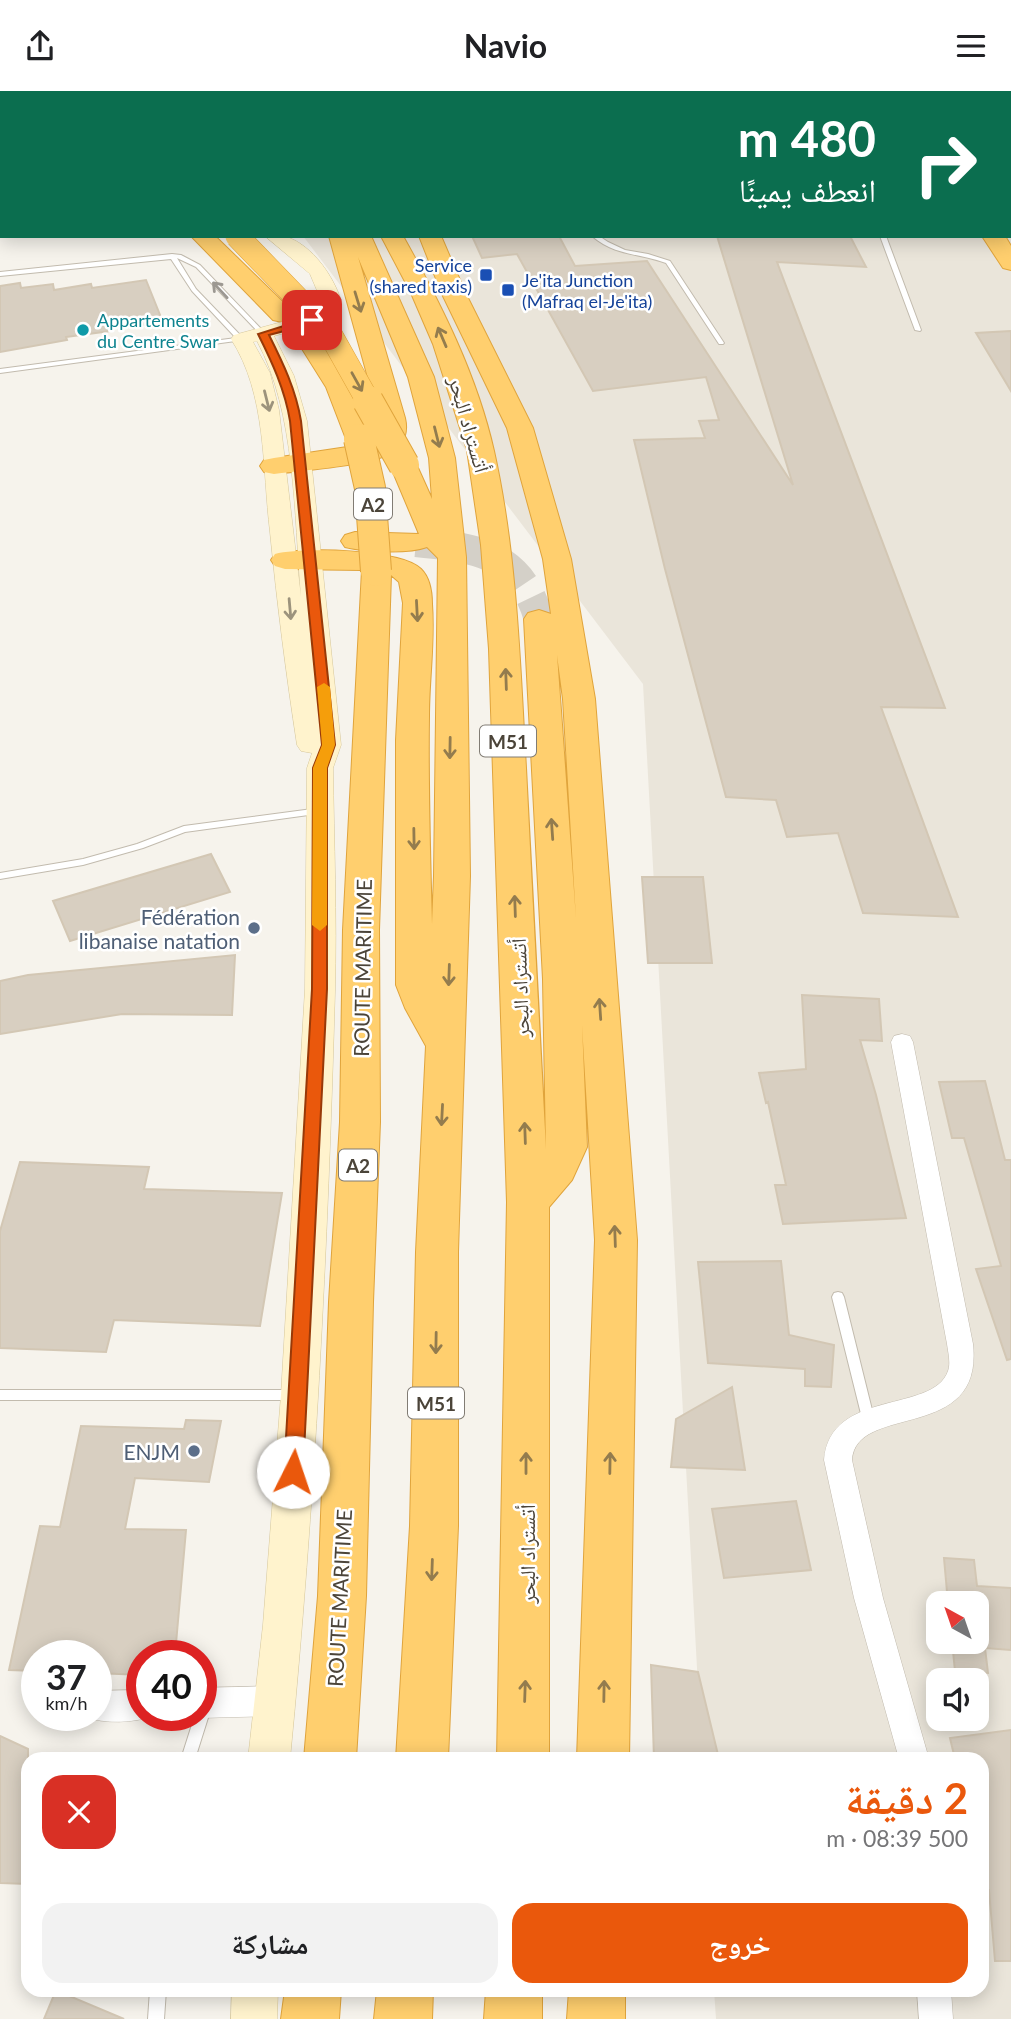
<!DOCTYPE html>
<html lang="ar">
<meta charset="utf-8">
<style>
body{margin:0;font-family:Lato,"Noto Naskh Arabic",sans-serif;background:#f2f2f2;color:#202124;direction:rtl;height:100vh;display:flex;flex-direction:column;font-size:26px;white-space:nowrap}
*{box-sizing:border-box;margin:0}
p{font-size:23px;color:#757577}
.icon{flex:none;width:38px;height:38px;fill:none;stroke:currentColor;stroke-width:2;stroke-linecap:round;stroke-linejoin:round}
.map{position:relative;flex:1;overflow:hidden;direction:ltr}
.drawer{position:absolute;left:21px;top:1661px;width:968px;height:245px;display:flex;flex-direction:column;background:#fff;border-radius:21px;box-shadow:0 4px 18px #0003;direction:rtl}
.drawer>*{flex:none}
.banner{position:absolute;left:0px;top:0px;width:1012px;height:147px;box-shadow:0 4px 18px #0003;direction:rtl;background:#0b6e4f;color:#fff;overflow:hidden}
.needle{width:46px;rotate:320deg}
.controls{position:absolute;left:926px;top:1500px;display:grid;gap:14px}
.controls a{display:grid;place-items:center;width:63px;height:63px;border-radius:14px;background:#fff;box-shadow:0 4px 18px #0003;font-size:35px}
.speed{position:absolute;left:21px;top:1549px;display:flex;gap:14px;font-size:35px;font-weight:700;text-align:center}
.speed>*{display:grid;place-content:center;width:91px;height:91px;border-radius:50%;background:#fff;box-shadow:0 4px 18px #0003;line-height:1}
.speed small{font-size:18px;font-weight:400}
.speed .limit{border:10px solid #d22;background:#fff;color:#111}
.pin{position:absolute;display:grid;place-items:center;width:60px;height:60px;color:#fff;margin:-30px;border-radius:14px;box-shadow:0 4px 10px #0006}
.me{position:absolute;width:77px;margin:-38px;rotate:4deg;stroke-linejoin:round;filter:drop-shadow(0 0 5px #0008)}
.turn{display:flex;align-items:center;gap:24px;height:147px;padding:0 21px;font-size:32px}
.turn .icon{width:91px;height:91px;stroke-width:2.5}
.turn b{display:block;font-size:49px;line-height:60px}
.round{display:grid;place-items:center;flex:none;width:74px;height:74px;border-radius:21px;background:#f2f2f2}
.summary{display:flex;align-items:center;justify-content:space-between;height:119px;padding:0 21px}
h1{font-size:42px;font-weight:700;line-height:52px;color:#ea580c}
.primary-button{display:flex;gap:14px;margin-top:auto;padding:14px 21px}
.primary-button a{flex:1;height:80px;border-radius:21px;background:#ea580c;color:#fff;font-size:28px;font-weight:700;line-height:80px;text-align:center}
.primary-button a+a{background:#f2f2f2;color:#202124}
header{display:flex;justify-content:space-between;align-items:center;height:91px;padding:0 21px;background:#fff;font-size:32px;font-weight:700}
.map>svg:first-child{display:block}
.residential{fill:#eae5da;fill-rule:evenodd}
.building{fill:#d8cfc1;stroke:#d3c7b4;stroke-width:2}
.lines{fill:none;stroke-linecap:round;stroke-linejoin:round}
.highway-tunnel{stroke:#d4d0c8;stroke-width:30;stroke-dasharray:30 15;stroke-linecap:butt}
.lane-casing{stroke:#c2bbae;stroke-width:2}
.street-casing{stroke:#c2bbae;stroke-width:1}
.secondary-casing{stroke:#d6c79b;stroke-width:1}
.primary-casing{stroke:#e6c16a;stroke-width:1}
.highway-casing{stroke:#e0a43c;stroke-width:2}
.lane{fill:#fff;fill-rule:evenodd}
.street{fill:#fff;fill-rule:evenodd}
.secondary{fill:#fff3cd;fill-rule:evenodd}
.primary{fill:#ffe39c;fill-rule:evenodd}
.highway{fill:#ffcf6e;fill-rule:evenodd}
.highway-bridge-far1-casing{stroke:#e0a43c;stroke-width:24;stroke-linecap:butt}
.highway-bridge-casing{stroke:#e0a43c;stroke-width:32;stroke-linecap:butt}
.highway-bridge-far1{stroke:#ffcf6e;stroke-width:23}
.highway-bridge{stroke:#ffcf6e;stroke-width:30}
.oneway{stroke:#9c9892}
.oneway2{stroke:#937c4e}
.oneway3{stroke:#9c937c}
.route{fill:#ea580c;stroke:#983908;stroke-width:2}
.slow{fill:#f59e0b}
.transit-dot{fill:#1a4fb4;stroke:#fff;stroke-width:2.5}
.culture-dot{fill:#0f9aa8;stroke:#fff;stroke-width:2.5}
.service-dot{fill:#5c6f8a;stroke:#fff;stroke-width:2.5}
.labels{text-anchor:middle;dominant-baseline:central;stroke-width:5;stroke-linejoin:round;paint-order:stroke}
.far-transit-label{font-size:18px;fill:#164399;stroke:#fff;text-anchor:end}
.far-culture-label{font-size:18px;fill:#0d838f;stroke:#fff;text-anchor:start}
.shield{fill:#fff;stroke:#817c74;stroke-width:2}
.shield-label{font-size:19px;font-weight:bold;fill:#4b4439}
.street-label{font-size:21px;fill:#4b4439;stroke:#fff}
.service-label{font-size:21px;fill:#4e5e75;stroke:#fff;text-anchor:end}
</style>
<header><svg class="icon" aria-label="menu" viewBox="0 0 24 24"><path d="M4 6h16M4 12h16M4 18h16"/></svg>Navio<svg class="icon" aria-label="share" viewBox="0 0 24 24"><path d="M12 15V3M7 8l5-5 5 5M5 13v7h14v-7"/></svg></header>
<div class="map">
<svg width="1011" height="1928" viewBox="0 0 1011 1928">
<rect width="100%" height="100%" fill="#f6f3ec"/>
<path class="residential" d="M193 0H1011V1928H716L714 1899H982V1668H702L643 593 303 145H1010V2ZM938 1512H976V1550H938ZM938 1589H976V1628H938Z"/>
<path class="building" d="M472 145H559L575 175 647 170 793 394 717 145H850L866 176 777 171 945 617 881 616 958 826 863 822 838 742 787 746 776 709 726 706 665 478 634 349 705 347 699 330 719 329 706 286 593 300 517 163 482 167Z
M146 189 160 224 149 233 111 237 110 240 66 246 67 249 0 261V195L20 192 21 197 53 193 54 199 91 193 92 197Z
M1011 240V300L976 242Z
M211 763 230 801 70 850 53 810Z
M642 786H703L712 872H648Z
M235 864 232 924 122 923 0 943V890L28 884Z
M802 904 879 908 882 950 860 949 876 1004 906 1127 783 1133 775 1094H786L768 1011 766 1012 759 982 806 978Z
M985 990 1005 1069H1011V1268L1007 1269 976 1178 1001 1175 964 1047H952L939 991Z
M20 1071 149 1076 144 1098 282 1102 260 1235 114 1229 106 1261 0 1257V1140Z
M781 1170 789 1244 834 1254 831 1296 805 1295V1278L708 1272 698 1171Z
M732 1296 745 1379 671 1376 676 1328Z
M186 1329 221 1330 209 1391 135 1387 125 1438 186 1439 175 1564H142V1584L96 1582V1564H37V1580L9 1579 40 1435 60 1436 81 1335 184 1338Z
M796 1410 811 1479 724 1487 712 1418Z
M944 1467 974 1469 977 1495 1011 1497V1559L985 1557 988 1582 955 1580 952 1550H976V1512H948Z
M651 1574 698 1581 719 1668H654Z
M1011 1639V1870H995L989 1799H982V1668H955L950 1647Z
M0 1645 28 1658V1793L0 1792Z
M54 1904H67L124 1928H44Z"/>
<g class="lines">
<path class="highway-tunnel" d="M416 451C477 457 520 462 539 528"/>
<g class="lane-casing">
<path id="lane" d="M770 0H776L778 2H772Z
M592 145H599L608 151 625 159 648 163 670 170 724 252 723 253H719L666 172C639 162 615 165 592 145Z
M880 145H886L921 239 920 240 915 239Z
M172 163 181 164 200 174 265 242V244H261L196 176 177 167 196 198 243 247V249L0 282V278L236 247 192 200 171 168 0 185V181Z
M320 717 325 720 323 722 185 741 143 757 83 774 0 788V782L83 768 137 753 184 735Z
M838 1201 842 1202 844 1206 875 1331 873 1335 869 1337 865 1335 863 1331 832 1206 834 1202Z
M0 1299H292L296 1300 298 1304 296 1308 292 1309H0Z
M205 1607 210 1609 212 1614 195 1668H181L195 1624H201V1609Z
M150 1899H166L164 1928H148Z"/>
</g>
<g class="street-casing">
<path id="street" d="M902 943 910 945 913 951 973 1253C984 1353 856 1311 852 1369L883 1507 929 1668H899L854 1507 824 1369C830 1297 933 1323 948 1280 951 1272 948 1261 947 1253L891 951 894 945Z
M275 1595 286 1599 290 1610 286 1621 275 1625 201 1627 194 1624H201V1597Z
M142 1599V1624L153 1625C134 1632 104 1633 85 1626L96 1624V1600Z
M917 1899H951L953 1928H919Z"/>
</g>
<g class="secondary-casing">
<path id="secondary" d="M118 0H134L135 2H119Z
M265 145C271 145 281 144 287 146 313 155 333 185 341 209L325 231 274 245 294 285 307 330 341 654 333 677C334 751 337 826 335 900 328 1156 315 1413 290 1668H248L263 1534 281 1304 305 898 307 677 312 662 301 660 297 654C286 583 277 512 270 441 262 376 267 304 231 248L234 244 311 223 321 209 310 183ZM257 250C296 322 294 424 301 506L279 319 270 282 253 251Z
M232 1899H278L277 1928H231Z"/>
</g>
<g class="primary-casing">
<path id="primary" d="M82 0H100L101 2H82Z"/>
</g>
<g class="highway-casing">
<path id="highway" d="M100 0H120L121 2H101Z
M274 0H294L295 2H275Z
M303 0H323L324 2H304Z
M452 0H472V2H452Z
M522 0H548L521 2Z
M816 0H843L844 2H817Z
M878 0H909L910 2H879Z
M1010 14H1011V26H1010Z
M1010 110H1011V124H1010Z
M191 145H215L291 219 294 224 291 229 282 231 273 229Z
M329 145H371L434 286 455 367 466 466 470 785 458 1161V1435L448 1668H396L410 1435 416 1161 426 955 405 917 396 894V649L403 512 399 491 391 484 379 839 380 1031 373 1211 366 1505 356 1668H304L318 1505 329 1211 340 1031 343 839 362 479 285 478 275 475 271 469 275 463C302 456 401 458 421 478 430 487 432 501 432 513 435 550 429 588 429 625 428 694 430 764 432 833L434 785 438 467 427 456C409 463 364 461 345 456L341 450 345 444 355 441 419 443 390 374 394 368 404 366 414 368 432 408 429 367 408 286 358 166 405 327C408 340 405 353 393 361 372 375 302 379 274 383L264 381 260 375 264 369 274 367 354 355 346 348 326 296 299 253 302 248 311 246 320 248 352 296 372 348 370 352 379 344V327Z
M381 145H403C441 213 477 284 494 360 517 463 520 571 526 677 532 804 539 931 546 1058L543 888 524 528 528 522 539 519 551 523 543 468 507 337 442 203 419 145H441L466 203 533 337 571 468 595 608 637 1149 629 1668H577L595 1149 582 934 587 1056 572 1089 549 1116V1668H497L507 1111 489 558 481 454 467 359 433 253 411 202ZM557 564 563 608 576 828Z
M982 145H1005L1011 155V179L1003 177Z
M285 1899H341L339 1928H281Z
M377 1899H433L432 1928H374Z
M486 1899H542V1928H484Z
M569 1899H625V1928H567Z"/>
</g>
<use href="#lane" class="lane"/>
<use href="#street" class="street"/>
<use href="#secondary" class="secondary"/>
<use href="#primary" class="primary"/>
<use href="#highway" class="highway"/>
<g class="highway-bridge-far1-casing">
<path id="highway-bridge-far1" d="M237 145 328 239 369 312"/>
</g>
<g class="highway-bridge-casing">
<path id="highway-bridge" d="M368 310 404 374
M359 348 370 397 376 480"/>
</g>
<use href="#highway-bridge-far1" class="highway-bridge-far1"/>
<use href="#highway-bridge" class="highway-bridge"/>
</g>
<defs><path id="oneway-shaft" d="M-6 0H5M1.5-3L5.5 0L1.5 3" fill="none" stroke-width="1.6" stroke-linecap="round" stroke-linejoin="round" transform="scale(1.75)"/></defs>
<use class="oneway" href="#oneway-shaft" transform="translate(220 199) rotate(-133)"/>
<g class="oneway2">
<use href="#oneway-shaft" transform="translate(358 211) rotate(73)"/>
<use href="#oneway-shaft" transform="translate(442 246) rotate(-113)"/>
<use href="#oneway-shaft" transform="translate(357 291) rotate(61)"/>
<use href="#oneway-shaft" transform="translate(437 346) rotate(76)"/>
<use href="#oneway-shaft" transform="translate(417 520) rotate(87)"/>
<use href="#oneway-shaft" transform="translate(506 588) rotate(-92)"/>
<use href="#oneway-shaft" transform="translate(450 657) rotate(91)"/>
<use href="#oneway-shaft" transform="translate(552 738) rotate(-94)"/>
<use href="#oneway-shaft" transform="translate(414 748) rotate(89)"/>
<use href="#oneway-shaft" transform="translate(515 815) rotate(-92)"/>
<use href="#oneway-shaft" transform="translate(449 884) rotate(92)"/>
<use href="#oneway-shaft" transform="translate(600 918) rotate(-94)"/>
<use href="#oneway-shaft" transform="translate(442 1024) rotate(93)"/>
<use href="#oneway-shaft" transform="translate(525 1042) rotate(-92)"/>
<use href="#oneway-shaft" transform="translate(615 1145) rotate(-92)"/>
<use href="#oneway-shaft" transform="translate(436 1252) rotate(91)"/>
<use href="#oneway-shaft" transform="translate(526 1372) rotate(-90)"/>
<use href="#oneway-shaft" transform="translate(610 1372) rotate(-89)"/>
<use href="#oneway-shaft" transform="translate(432 1479) rotate(92)"/>
<use href="#oneway-shaft" transform="translate(525 1600) rotate(-88)"/>
<use href="#oneway-shaft" transform="translate(604 1600) rotate(-89)"/>
</g>
<g class="oneway3">
<use href="#oneway-shaft" transform="translate(267 310) rotate(76)"/>
<use href="#oneway-shaft" transform="translate(290 518) rotate(85)"/>
</g>
<path class="route" d="M312 226 315 227V232L269 244C283 272 296 299 301 330L335 654 327 677V898L303 1381 300 1387 293 1389 286 1387 284 1381 312 898 313 677 322 654 290 330C285 299 272 271 258 243Z"/>
<path class="slow" d="M324 592 330 596 335 654 327 677V834L320 840 312 834 313 677 322 654 317 596Z"/>
<g class="transit-dot">
<rect x="479" y="177" width="14" height="14" rx="3.5"/>
<rect x="501" y="192" width="14" height="14" rx="3.5"/>
</g>
<circle class="culture-dot" cx="83" cy="239" r="7"/>
<g class="service-dot">
<circle cx="254" cy="837" r="7"/>
<circle cx="194" cy="1360" r="7"/>
</g>
<g class="labels">
<g class="far-transit-label">
<text x="472" y="174">Service<tspan x="472" dy="21">(shared taxis)</tspan></text>
<text x="522" y="189" text-anchor="start">Je'ita Junction<tspan x="522" dy="21">(Mafraq el-Je'ita)</tspan></text>
</g>
<g class="far-culture-label">
<text x="97" y="229">Appartements<tspan x="97" dy="21">du Centre Swar</tspan></text>
</g>
<g class="shield">
<rect x="354" y="397.5" width="38" height="31" rx="5"/>
<rect x="480" y="634.5" width="56" height="31" rx="5"/>
<rect x="339" y="1058.5" width="38" height="31" rx="5"/>
<rect x="408" y="1296.5" width="56" height="31" rx="5"/>
</g>
<g class="shield-label">
<text x="373" y="413">A2</text>
<text x="508" y="650">M51</text>
<text x="358" y="1074">A2</text>
<text x="436" y="1312">M51</text>
</g>
<g class="street-label">
<text transform="translate(470 333) rotate(74)">أتستراد البحر</text>
<text transform="translate(362 877) rotate(-89)">ROUTE MARITIME</text>
<text transform="translate(519 897) rotate(-92)">أتستراد البحر</text>
<text transform="translate(526 1463) rotate(-90)">أتستراد البحر</text>
<text transform="translate(339 1507) rotate(-87)">ROUTE MARITIME</text>
</g>
<g class="service-label">
<text x="240" y="825">Fédération<tspan x="240" dy="24">libanaise natation</tspan></text>
<text x="180" y="1360">ENJM</text>
</g>
</g>
</svg>
<div class="controls">
<a><svg class="needle" viewBox="-14 -14 28 28"><path d="M0-13l5 13h-10z" fill="#e53935"/><path d="M0 13l5-13h-10z" fill="#757577"/></svg></a>
<a><svg class="icon" aria-label="sound" viewBox="0 0 24 24"><path d="M4 9h4l5-4v14l-5-4H4zM17 9q2 3 0 6"/></svg></a>
</div>
<div class="speed"><div>37<small>km/h</small></div><div class="limit">40</div></div>
<div class="pin" style="left:312px;top:229px;background:#d93025"><svg class="icon" aria-label="arrive" viewBox="0 0 24 24"><path d="M6 21V4h12l-3 4 3 4H6"/></svg></div>
<svg class="me" style="left:293px;top:1381px" viewBox="-20 -20 40 40"><circle r="19" fill="#fff"/><path d="M0-13L10 11 0 6-10 11z" fill="#ea580c"/></svg>
<div class="banner">
<div class="turn"><svg class="icon" aria-label="right" viewBox="0 0 24 24"><path d="M7 20v-9h11M14 6l5 5-5 5"/></svg><div><b>480 m</b>انعطف يمينًا</div></div>
</div>
<section class="drawer">
<div class="summary"><div><h1>2 دقيقة</h1><p>500 m · 08:39</p></div><a class="round" style="background:#d93025;color:#fff"><svg class="icon" aria-label="close" viewBox="0 0 24 24"><path d="M6 6l12 12M18 6L6 18"/></svg></a></div>
<div class="primary-button"><a>خروج</a><a>مشاركة</a></div>
</section>
</div>
